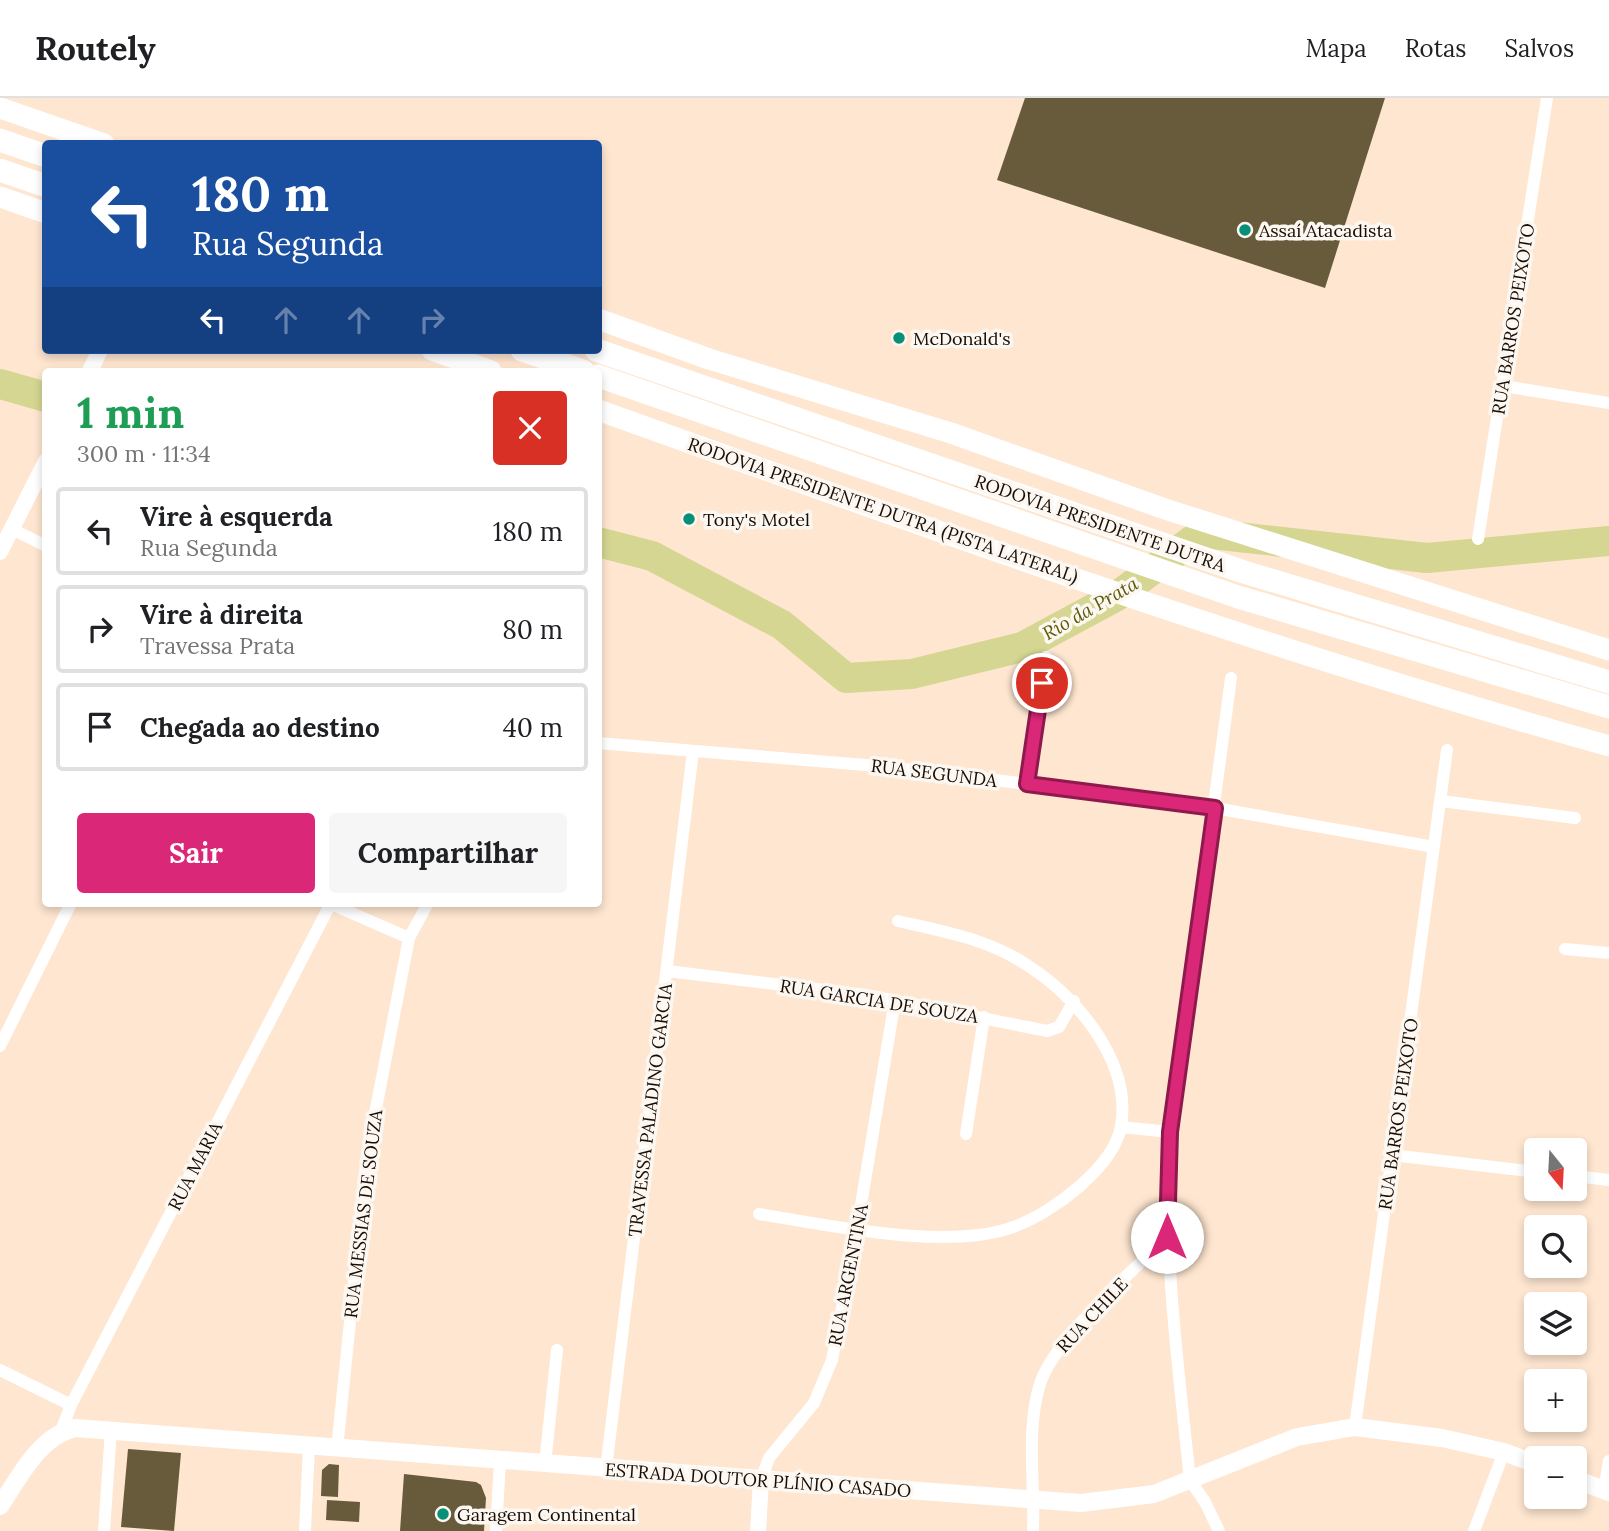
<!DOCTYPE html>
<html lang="pt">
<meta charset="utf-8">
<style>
body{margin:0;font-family:Lora,serif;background:#f6f6f6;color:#202124;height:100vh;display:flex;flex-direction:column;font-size:26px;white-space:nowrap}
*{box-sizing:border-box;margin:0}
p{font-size:23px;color:#757577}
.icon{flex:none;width:38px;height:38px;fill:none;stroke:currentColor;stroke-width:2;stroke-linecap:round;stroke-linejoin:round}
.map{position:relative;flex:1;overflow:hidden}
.drawer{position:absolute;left:42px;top:270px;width:560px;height:539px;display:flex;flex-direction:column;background:#fff;border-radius:7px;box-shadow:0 4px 10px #0003}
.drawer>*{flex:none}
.hud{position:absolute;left:42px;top:42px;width:560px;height:214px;border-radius:7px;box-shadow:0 4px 10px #0003;background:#1a4fa0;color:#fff;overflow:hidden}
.needle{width:46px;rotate:162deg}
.tools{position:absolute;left:1524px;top:1040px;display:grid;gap:14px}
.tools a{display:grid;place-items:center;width:63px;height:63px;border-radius:7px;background:#fff;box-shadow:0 4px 10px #0003;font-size:35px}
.pin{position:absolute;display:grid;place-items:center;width:60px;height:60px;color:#fff;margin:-30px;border:4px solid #fff;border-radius:50%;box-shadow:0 2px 7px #0007}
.me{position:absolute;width:77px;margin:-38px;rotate:0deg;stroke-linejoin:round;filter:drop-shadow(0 0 5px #0008)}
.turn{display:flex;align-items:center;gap:24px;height:147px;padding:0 35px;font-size:32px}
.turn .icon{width:91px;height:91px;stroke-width:2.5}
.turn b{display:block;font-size:49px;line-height:60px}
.lanes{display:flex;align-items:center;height:66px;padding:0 35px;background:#0003;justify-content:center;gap:35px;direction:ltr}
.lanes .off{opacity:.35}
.round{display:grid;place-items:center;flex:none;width:74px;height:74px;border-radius:7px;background:#f6f6f6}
.head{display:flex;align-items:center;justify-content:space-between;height:119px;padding:0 35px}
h1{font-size:42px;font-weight:800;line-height:52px;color:#1e9e55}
.cta{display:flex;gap:14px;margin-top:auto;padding:14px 35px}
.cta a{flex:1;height:80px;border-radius:7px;background:#db2777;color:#fff;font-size:28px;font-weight:800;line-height:80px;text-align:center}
.cta a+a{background:#f6f6f6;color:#202124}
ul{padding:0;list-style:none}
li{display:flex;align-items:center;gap:21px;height:88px;margin:0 14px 10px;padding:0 21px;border:4px solid #e0e0e0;border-radius:7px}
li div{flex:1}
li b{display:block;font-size:26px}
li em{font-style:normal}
header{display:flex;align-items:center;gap:42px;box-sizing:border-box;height:98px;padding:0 35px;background:#fff;border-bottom:2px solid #e0e0e0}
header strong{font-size:33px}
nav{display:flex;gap:38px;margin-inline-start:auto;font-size:24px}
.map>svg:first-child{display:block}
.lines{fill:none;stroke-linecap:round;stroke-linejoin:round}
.river{stroke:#d4d692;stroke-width:30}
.building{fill:#685b3c}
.minor{stroke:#fff;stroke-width:12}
.tertiary{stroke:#fff;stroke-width:16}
.secondary{stroke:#fff;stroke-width:18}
.trunk{stroke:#fff;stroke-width:21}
.motorway{stroke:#fff;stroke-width:23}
.route-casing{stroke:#8e194d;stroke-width:18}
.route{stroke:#db2777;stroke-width:12}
.poi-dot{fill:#078f77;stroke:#fdf7f1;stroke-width:2.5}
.labels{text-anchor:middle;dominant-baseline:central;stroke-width:7;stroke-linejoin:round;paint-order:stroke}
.poi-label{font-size:18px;fill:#170d05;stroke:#fdf7f1;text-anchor:start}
.street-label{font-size:18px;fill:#170d05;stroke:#fdf7f1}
.water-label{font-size:19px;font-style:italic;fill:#5a5a08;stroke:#fdf7f1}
</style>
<header>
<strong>Routely</strong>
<nav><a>Mapa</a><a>Rotas</a><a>Salvos</a></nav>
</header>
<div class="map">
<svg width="1609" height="1433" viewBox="0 0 1609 1433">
<rect width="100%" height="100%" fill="#fee6d0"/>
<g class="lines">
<path class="river" d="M0 286 46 299
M598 444 652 458 782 527 846 580 912 576 1022 549 1117 498 1202 435 1427 460 1609 443"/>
</g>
<path class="building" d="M1025 0H1385L1325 190 997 82Z
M128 1351 181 1355 174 1433 121 1429Z
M329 1366 339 1367 338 1399 321 1398 322 1372Z
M404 1376 476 1384 481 1387 486 1400 484 1433H400Z
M327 1402 360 1404 359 1424 326 1422Z"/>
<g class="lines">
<path class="minor" d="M1503 288 1609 305
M12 431 46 448
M1478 441 1547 0
M598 645 878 668 1027 686 1215 710 1434 749
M1027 686 1046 559
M1441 703 1575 720
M331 806 409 840
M1565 851 1609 855
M667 873 866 897 1047 933 1059 929 1074 903
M0 948 71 805
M1121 1029 1170 1034
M966 1036 984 919
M1392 1057 1536 1074
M1575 1078 1609 1082
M759 1116C830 1127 949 1154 1016 1128 1053 1114 1114 1069 1121 1028 1132 964 1077 899 1027 867 988 841 943 833 898 823
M0 1272 71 1307
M1355 1329 1447 652
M61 1333 71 1307 331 805
M337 1351 367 1057 409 840 428 805
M545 1366 557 1252
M606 1371 693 653
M761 1382 769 1360 814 1305 832 1262 857 1131 895 902
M1604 1392 1609 1363
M104 1433 111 1332
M305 1433 309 1348
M496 1433 500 1363
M1033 1433C1035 1385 1026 1335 1039 1289 1052 1242 1131 1175 1167 1139
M1219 1433 1205 1404 1190 1382C1178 1266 1162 1150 1170 1034L1231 580
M1474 1433 1504 1354"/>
<path class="tertiary" d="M90 273 100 252
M0 454 46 363
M758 1433 761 1382"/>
<path class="secondary" d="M1575 1381 1609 1394
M0 1408C19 1380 39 1338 75 1330L1081 1405 1154 1396 1297 1339 1355 1329 1442 1340 1504 1354 1536 1366"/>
<path class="trunk" d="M0 10 104 46
M0 99 46 115
M598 221 709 261 951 335 1165 411 1609 552
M432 252 491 273
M598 312C932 432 1267 552 1609 648"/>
<path class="motorway" d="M0 42 46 58
M0 72 46 88
M522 252 583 273
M596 252 1244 474 1609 584
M598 278 1238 499 1609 609"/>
</g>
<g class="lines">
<g class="route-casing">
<path id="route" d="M1042 585 1027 686 1215 710 1170 1034 1167 1139"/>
</g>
<use href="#route" class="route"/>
</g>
<g class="poi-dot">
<circle cx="1245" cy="132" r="7"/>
<circle cx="899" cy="240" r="7"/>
<circle cx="689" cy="421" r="7"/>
<circle cx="443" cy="1416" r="7"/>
</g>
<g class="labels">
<g class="poi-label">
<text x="1259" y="132">Assaí Atacadista</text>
<text x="913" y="240">McDonald's</text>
<text x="703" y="421">Tony's Motel</text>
<text x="457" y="1416">Garagem Continental</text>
</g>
<g class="street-label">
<text transform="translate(1513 221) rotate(-81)">RUA BARROS PEIXOTO</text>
<text transform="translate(883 412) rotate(19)">RODOVIA PRESIDENTE DUTRA (PISTA LATERAL)</text>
<text transform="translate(1100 425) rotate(19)">RODOVIA PRESIDENTE DUTRA</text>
<text transform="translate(934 675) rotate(7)">RUA SEGUNDA</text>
<text transform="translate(879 903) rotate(9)">RUA GARCIA DE SOUZA</text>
<text transform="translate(650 1012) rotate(-83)">TRAVESSA PALADINO GARCIA</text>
<text transform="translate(1398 1016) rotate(-82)">RUA BARROS PEIXOTO</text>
<text transform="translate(195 1068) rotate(-63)">RUA MARIA</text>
<text transform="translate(363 1116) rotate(-83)">RUA MESSIAS DE SOUZA</text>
<text transform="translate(848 1177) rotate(-79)">RUA ARGENTINA</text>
<text transform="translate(1092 1217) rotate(-47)">RUA CHILE</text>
<text transform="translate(758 1382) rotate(4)">ESTRADA DOUTOR PLÍNIO CASADO</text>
</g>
<g class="water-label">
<text transform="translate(1090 510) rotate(-30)">Rio da Prata</text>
</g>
</g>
</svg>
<div class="tools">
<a><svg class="needle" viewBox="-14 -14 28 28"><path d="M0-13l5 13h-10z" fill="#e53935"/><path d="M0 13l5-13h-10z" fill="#757577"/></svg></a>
<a><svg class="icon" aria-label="search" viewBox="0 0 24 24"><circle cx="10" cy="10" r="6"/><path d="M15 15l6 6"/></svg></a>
<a><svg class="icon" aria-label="layers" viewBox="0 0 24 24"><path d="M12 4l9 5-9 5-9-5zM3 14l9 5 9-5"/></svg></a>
<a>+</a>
<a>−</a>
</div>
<div class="pin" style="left:1042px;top:585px;background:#d93025"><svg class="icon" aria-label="arrive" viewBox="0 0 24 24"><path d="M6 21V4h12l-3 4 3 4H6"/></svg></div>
<svg class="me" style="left:1167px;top:1139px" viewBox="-20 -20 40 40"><circle r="19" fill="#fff"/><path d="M0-13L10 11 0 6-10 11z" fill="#db2777"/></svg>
<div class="hud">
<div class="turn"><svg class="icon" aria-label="left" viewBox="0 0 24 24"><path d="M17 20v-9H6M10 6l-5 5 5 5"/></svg><div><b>180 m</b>Rua Segunda</div></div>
<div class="lanes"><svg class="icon" aria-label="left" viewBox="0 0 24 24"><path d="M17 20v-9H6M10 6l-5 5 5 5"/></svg><svg class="icon off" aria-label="ahead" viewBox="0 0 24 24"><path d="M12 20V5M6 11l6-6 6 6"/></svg><svg class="icon off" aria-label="ahead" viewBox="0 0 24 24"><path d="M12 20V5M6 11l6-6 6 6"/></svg><svg class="icon off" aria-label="right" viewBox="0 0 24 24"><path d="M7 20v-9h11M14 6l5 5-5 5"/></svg></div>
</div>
<section class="drawer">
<div class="head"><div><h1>1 min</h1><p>300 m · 11:34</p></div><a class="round" style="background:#d93025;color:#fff"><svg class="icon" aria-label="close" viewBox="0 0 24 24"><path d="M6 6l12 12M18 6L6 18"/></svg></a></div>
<ul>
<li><svg class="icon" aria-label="left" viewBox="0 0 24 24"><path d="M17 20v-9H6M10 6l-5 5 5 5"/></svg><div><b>Vire à esquerda</b><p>Rua Segunda</p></div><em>180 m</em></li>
<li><svg class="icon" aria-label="right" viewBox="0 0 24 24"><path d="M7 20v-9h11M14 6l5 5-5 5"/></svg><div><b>Vire à direita</b><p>Travessa Prata</p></div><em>80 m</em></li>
<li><svg class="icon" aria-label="arrive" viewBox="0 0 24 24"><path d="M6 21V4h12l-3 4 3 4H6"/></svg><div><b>Chegada ao destino</b></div><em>40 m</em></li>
</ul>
<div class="cta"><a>Sair</a><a>Compartilhar</a></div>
</section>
</div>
